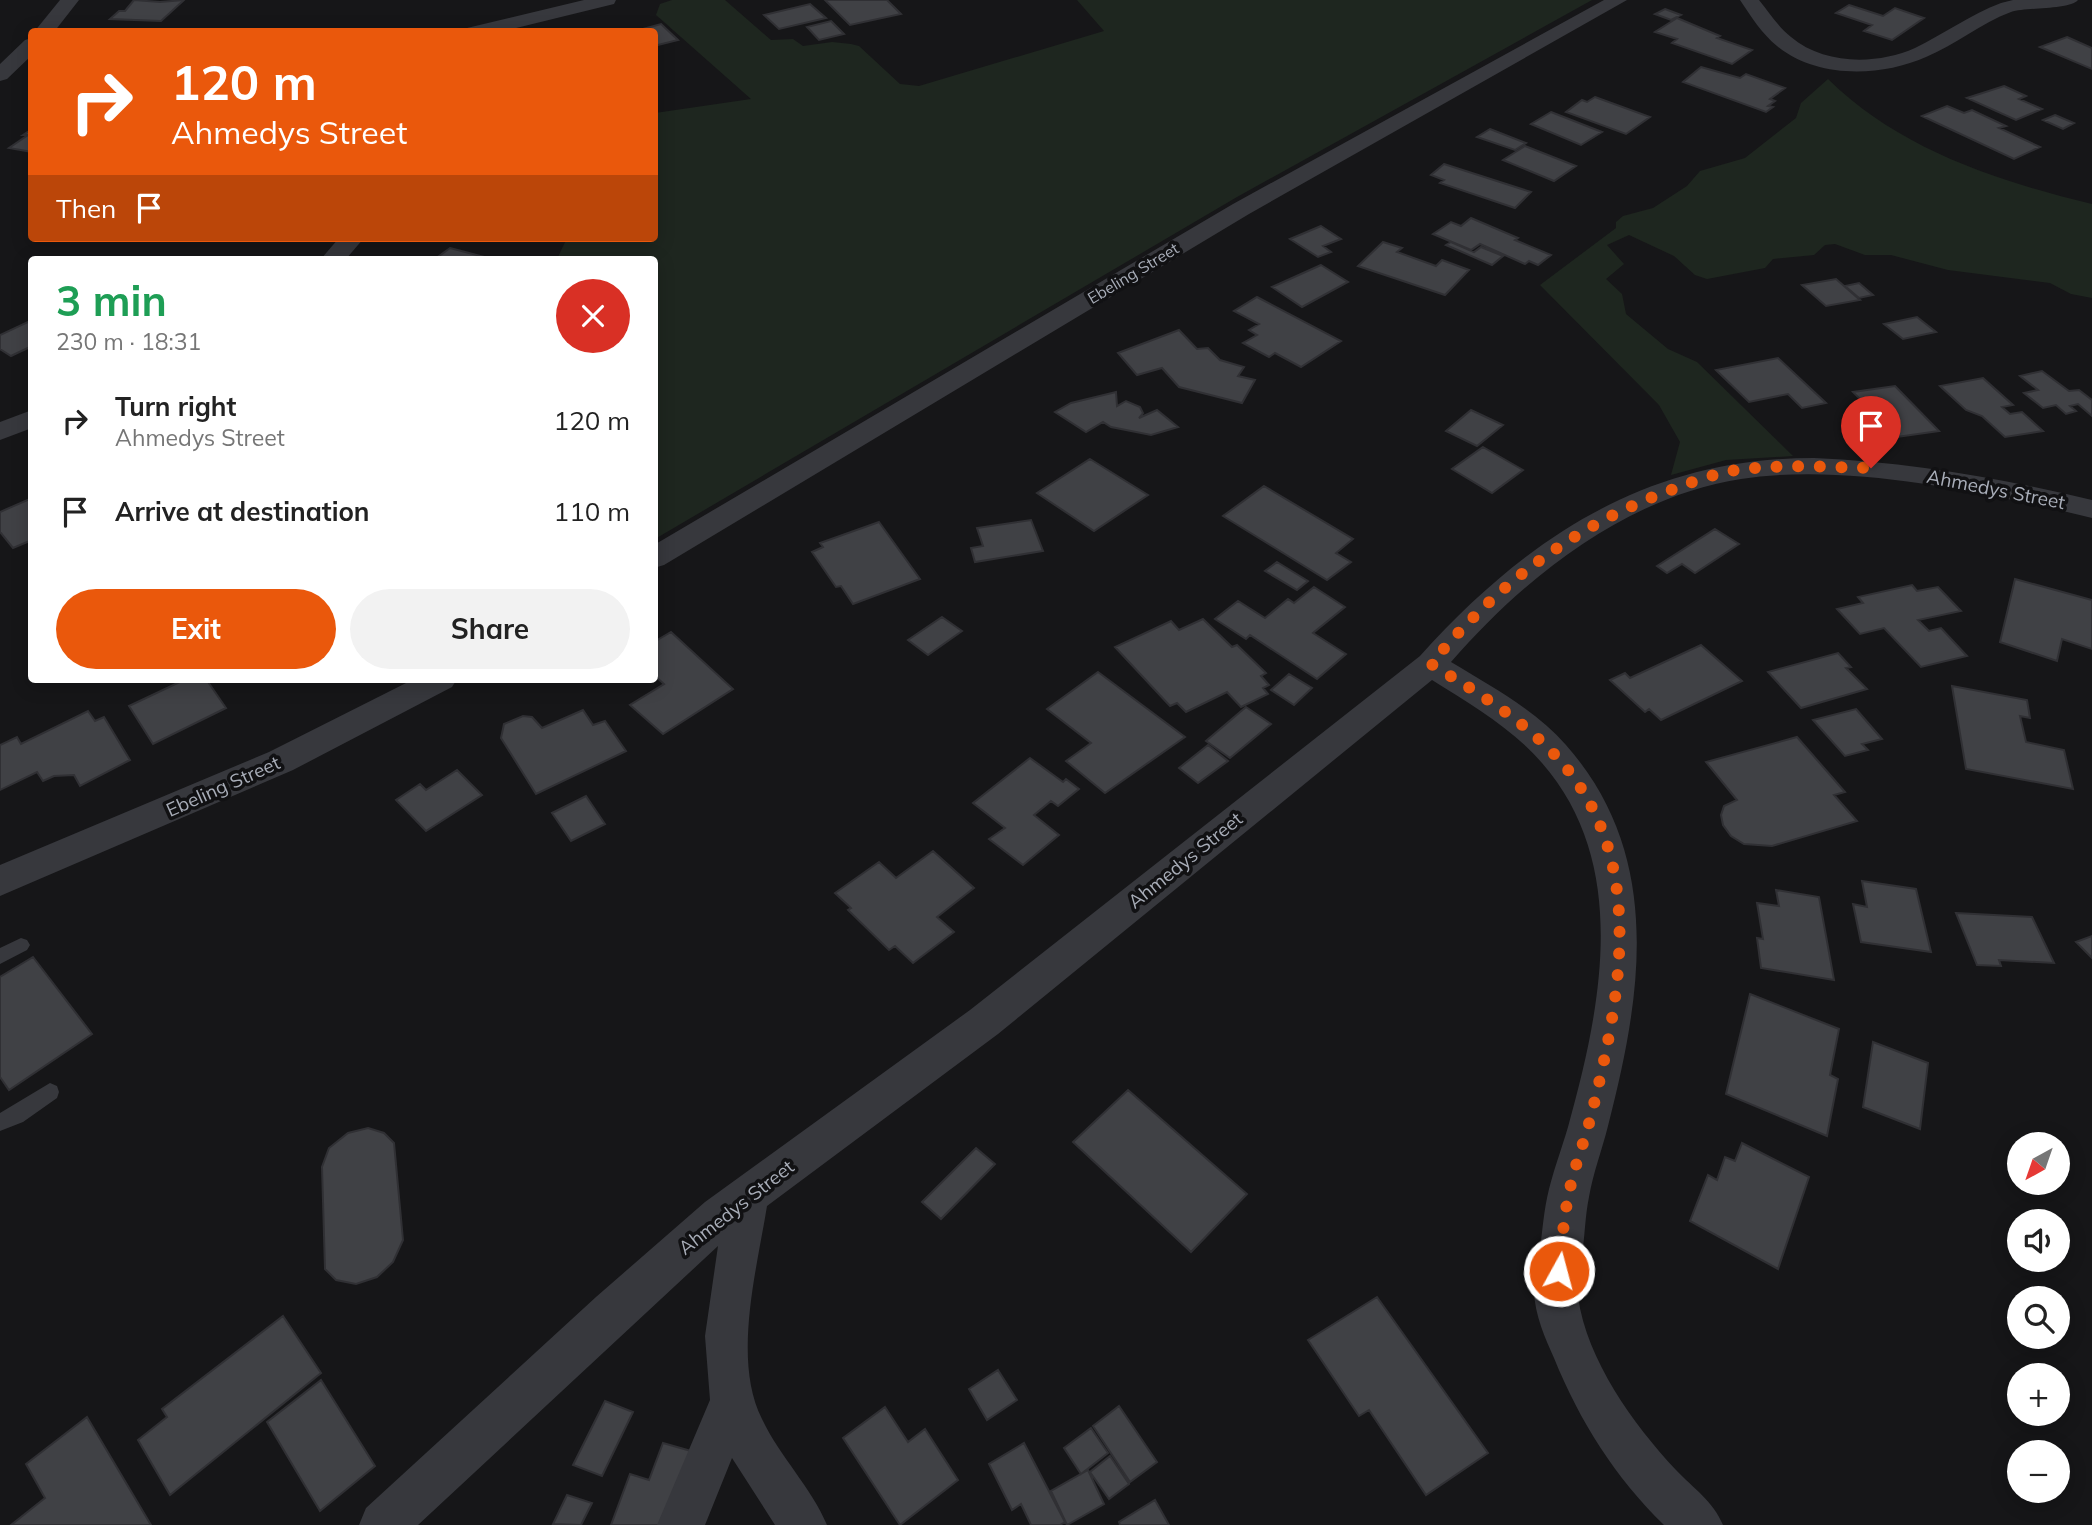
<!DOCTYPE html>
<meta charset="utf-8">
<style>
body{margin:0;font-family:Mulish,sans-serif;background:#f2f2f2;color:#222;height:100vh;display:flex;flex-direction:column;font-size:26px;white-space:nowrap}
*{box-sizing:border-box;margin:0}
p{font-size:23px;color:#767676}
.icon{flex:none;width:38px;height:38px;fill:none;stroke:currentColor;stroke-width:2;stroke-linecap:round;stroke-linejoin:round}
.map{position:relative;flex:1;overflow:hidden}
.panel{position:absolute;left:28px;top:256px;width:630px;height:427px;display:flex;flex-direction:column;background:#fff;border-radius:7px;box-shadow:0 4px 18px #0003}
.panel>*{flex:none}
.top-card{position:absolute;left:28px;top:28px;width:630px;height:214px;border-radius:7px;box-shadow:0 4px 18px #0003;background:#ea580c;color:#fff;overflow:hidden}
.needle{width:46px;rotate:220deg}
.fabs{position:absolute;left:2007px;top:1132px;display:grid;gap:14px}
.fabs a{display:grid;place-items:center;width:63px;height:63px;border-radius:50%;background:#fff;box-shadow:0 4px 18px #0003;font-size:35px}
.pin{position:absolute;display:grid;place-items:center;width:60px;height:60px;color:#fff;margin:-72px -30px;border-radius:50% 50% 50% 0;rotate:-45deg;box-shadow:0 0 7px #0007}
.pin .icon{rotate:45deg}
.me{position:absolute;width:77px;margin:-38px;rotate:7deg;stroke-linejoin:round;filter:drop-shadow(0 0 5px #0008)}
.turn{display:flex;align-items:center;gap:24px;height:147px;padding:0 28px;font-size:32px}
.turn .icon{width:91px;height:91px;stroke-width:2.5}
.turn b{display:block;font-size:49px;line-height:60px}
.then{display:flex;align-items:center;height:66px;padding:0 28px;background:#0003;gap:14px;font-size:26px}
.round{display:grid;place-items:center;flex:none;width:74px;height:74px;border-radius:37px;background:#f2f2f2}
.head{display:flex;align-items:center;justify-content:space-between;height:119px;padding:0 28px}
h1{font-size:42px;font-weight:700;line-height:52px;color:#1e9e55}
.primary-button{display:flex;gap:14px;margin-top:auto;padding:14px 28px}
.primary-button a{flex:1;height:80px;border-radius:42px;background:#ea580c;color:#fff;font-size:28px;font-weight:700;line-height:80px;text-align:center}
.primary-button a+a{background:#f2f2f2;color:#222}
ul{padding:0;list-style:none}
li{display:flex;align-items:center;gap:21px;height:91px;padding:0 28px}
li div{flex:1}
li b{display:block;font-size:26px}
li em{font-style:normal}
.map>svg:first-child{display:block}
.green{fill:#1e261f}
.building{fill:#404145;stroke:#303034;stroke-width:2}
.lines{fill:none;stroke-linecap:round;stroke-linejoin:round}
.lane{fill:#37383d;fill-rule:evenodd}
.street{fill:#37383d;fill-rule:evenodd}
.route{stroke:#ea580c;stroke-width:12;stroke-dasharray:0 21.6}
.labels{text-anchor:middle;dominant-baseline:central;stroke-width:7;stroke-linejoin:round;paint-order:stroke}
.far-street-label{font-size:16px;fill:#a8adb8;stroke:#111113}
.street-label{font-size:19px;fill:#a8adb8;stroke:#111113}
</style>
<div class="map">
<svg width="2092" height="1525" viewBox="0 0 2092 1525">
<rect width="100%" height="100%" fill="#161618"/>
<path class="green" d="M672 0H725L771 40 793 39 803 46 832 42 851 44 859 46 900 84 919 86 1104 31 1077 0H1592L1237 197 655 539 654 259H557L567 238H654L655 113 751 99 656 15 660 4Z
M1828 79C1899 149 1997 181 2092 204V298L2071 294 2050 283 1948 270 1891 255H1865L1835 244 1825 245 1814 255 1773 259 1765 268 1707 279 1695 275 1674 256 1629 235 1607 245 1624 264 1606 279 1622 294 1626 314 1668 349 1697 362 1793 456 1726 460 1671 475 1680 442 1659 405 1540 285 1616 228V222L1623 216 1653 208 1687 186 1700 171 1745 158 1796 118 1801 103Z"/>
<path class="building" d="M134 0 160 2 184 0 161 21 110 19 119 11H125Z
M825 0H887L901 14 850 25Z
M810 4 826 18 779 29 764 15Z
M1849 5 1883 16 1895 8 1924 18 1892 40 1864 31 1872 25 1836 13Z
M1665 9 1681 15 1671 20 1655 14Z
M1677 18 1720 36 1717 38 1752 50 1732 64 1672 43 1677 39 1655 32Z
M831 21 844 34 819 40 807 27Z
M661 24 678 40 654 46V32H632Z
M2067 37 2092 48V69L2040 47Z
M1701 67 1740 78 1746 74 1785 88 1770 99 1775 101 1768 106 1773 107 1766 112 1683 82Z
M2004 86 2026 96 2019 99 2042 109 2016 120 1967 98Z
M1595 97 1650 117 1626 134 1566 112 1582 100 1587 102Z
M1947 106 1964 113 1972 110 2006 126 1999 128 2040 147 2014 159 1922 116Z
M1551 112 1602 132 1581 145 1531 124Z
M2055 115 2074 123 2063 129 2043 120Z
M32 129V152L9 148 28 135H23Z
M1490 129 1526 143 1515 150 1477 137Z
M1525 146 1576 166 1554 181 1503 160Z
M1444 164 1531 192 1515 208 1440 183 1444 180 1431 175Z
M1471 218 1518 238 1515 240 1551 255 1538 265 1529 261 1525 264 1480 244 1471 250 1433 234 1451 222 1461 226Z
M1321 226 1341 239 1323 246 1331 252 1318 257 1290 239Z
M1383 242 1402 248 1397 252 1436 266 1442 260 1469 270 1445 295 1358 266Z
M1451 242 1474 252 1481 247 1503 256 1492 265 1446 245Z
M450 248 492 259H435Z
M1321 265 1348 282 1302 307 1272 287Z
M1836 279 1860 300 1826 306 1802 285Z
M1859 283 1873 295 1859 298 1845 286Z
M1257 297 1341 341 1301 367 1275 353 1269 357 1243 343 1257 335 1249 330 1259 324 1234 311Z
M1917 317 1936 332 1903 339 1884 324Z
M32 320V346L11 356 0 349V335Z
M1179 330 1197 349 1208 348 1220 360 1244 367 1238 376 1255 380 1242 403 1179 387 1162 368 1137 375 1118 353Z
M1778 358 1826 403 1802 408 1788 394 1749 402 1716 370Z
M2042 371 2069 391 2079 390 2092 400V416L2078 404 2070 406 2076 411 2066 414 2056 405 2043 408 2024 393 2038 390 2020 376Z
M1983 378 2013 405 2002 407 2010 414 2022 412 2043 431 2005 437 1982 416 1966 410 1940 386Z
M1895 386 1939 431 1897 437 1853 392Z
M1116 392 1117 406 1126 401 1140 407 1143 413 1139 418 1157 410 1178 427 1151 435 1111 427 1103 422 1086 432 1055 412 1071 403Z
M1471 410 1503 425 1477 446 1446 431Z
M1483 447 1523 470 1492 493 1452 469Z
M1090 459 1148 495 1094 531 1037 493Z
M1264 486 1353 539 1336 553 1351 562 1327 580 1223 516Z
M32 498V540L13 548 0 532V512Z
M1031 520 1043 551 975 562 971 548 983 546 977 528Z
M879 522 920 579 853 604 841 586 836 587 812 552 823 547 820 543Z
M1715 529 1739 544 1695 573 1682 564 1667 573 1657 566Z
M1277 562 1308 581 1297 590 1265 571Z
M2015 579 2092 600V649L2062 639 2057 661 2000 642Z
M1912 585 1917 591 1938 587 1961 611 1918 620 1929 631 1941 628 1967 656 1921 667 1884 628 1860 634 1837 609 1863 603 1858 597Z
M1314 587 1345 607 1313 633 1346 654 1317 679 1250 635 1246 639 1215 619 1238 601 1265 618 1288 599 1294 603Z
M942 617 962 631 928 655 908 640Z
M1203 619 1232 647 1237 645 1266 673 1261 676 1269 685 1263 688 1268 694 1241 707 1227 692 1186 712 1177 703 1170 706 1115 647 1171 621 1179 630Z
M671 632 733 689 663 734 630 705 664 684 654 675V642Z
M1701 645 1742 681 1661 720 1649 709 1645 712 1610 680 1625 673 1630 678Z
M1838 653 1851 667 1846 668 1867 689 1801 708 1768 672Z
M1098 672 1185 737 1105 793 1066 761 1091 743 1047 709Z
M1289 674 1312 688 1294 705 1271 690Z
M186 679H206L226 708 153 744 129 706Z
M1952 686 2027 700 2030 718 2020 716 2026 742 2064 750 2073 789 1966 769Z
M1246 707 1271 724 1230 758 1206 741Z
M1856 709 1882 739 1862 744 1868 750 1845 756 1813 720Z
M583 710 593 725 605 721 626 751 536 794 501 738 504 724 523 716 532 717 542 728Z
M88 711 95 721 104 717 130 760 80 786 74 775 54 776 43 781 37 772 0 790V745L17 737 21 744Z
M1797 737 1845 792 1834 795 1857 821 1772 846 1744 844 1731 836 1723 825 1721 815 1724 806 1737 800 1706 762Z
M1208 745 1228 761 1198 783 1179 768Z
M1030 758 1063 782 1066 779 1079 789 1058 806 1051 801 1034 815 1059 835 1023 865 989 839 1005 828 973 803Z
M457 770 482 795 426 831 396 800 420 784 426 790Z
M586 796 605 824 571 841 552 813Z
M933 851 974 888 937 917 954 932 913 963 895 946 889 950 848 910 851 908 835 893 879 862 896 878Z
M1862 881 1916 889 1931 952 1861 942 1853 904 1867 907Z
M1776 890 1819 897 1834 980 1761 968 1757 938 1763 939 1757 903 1779 906Z
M1956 913 2032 917 2054 963 1999 960 2001 966 1977 965Z
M2092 936V958L2076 942Z
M33 957 92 1034 9 1090 0 1077V977Z
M1750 994 1839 1029 1830 1075 1838 1079 1827 1136 1726 1094Z
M1873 1042 1928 1063 1920 1129 1863 1107Z
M1128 1090 1247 1194 1191 1252 1073 1142Z
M368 1128 384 1133 394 1143 403 1240 393 1262 377 1277 356 1284 336 1280 325 1269 322 1167 329 1148 348 1133Z
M1742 1143 1809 1177 1778 1269 1690 1221 1708 1175 1717 1180 1725 1157 1735 1161Z
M976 1148 995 1164 941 1219 922 1202Z
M1377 1297 1488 1453 1426 1495 1369 1410 1359 1416 1308 1340Z
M283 1316 321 1373 170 1495 138 1440 167 1417 162 1409Z
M998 1370 1017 1400 987 1420 969 1389Z
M321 1380 375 1466 320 1511 267 1422Z
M605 1401 633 1412 602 1476 573 1465Z
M1119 1406 1157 1462 1130 1482 1093 1426Z
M885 1407 908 1442 925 1429 958 1480 900 1525 843 1438Z
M87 1417 151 1525H11L45 1498 26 1464Z
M1091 1428 1108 1453 1081 1474 1064 1448Z
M663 1443 691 1451 669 1525H611L630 1474 649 1480Z
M1024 1443 1065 1522 1060 1525H1031L1021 1504 1012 1510 989 1464Z
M1110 1456 1129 1484 1109 1499 1090 1472Z
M1088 1470 1104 1504 1067 1525 1051 1491Z
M567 1495 592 1503 581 1525 553 1524Z
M1155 1500 1169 1525H1120L1119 1522Z"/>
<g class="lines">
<path class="lane" d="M21 938 27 940 30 945 27 950 0 964V948Z
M50 1083 57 1086 59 1092 57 1098 23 1122 0 1131V1113Z"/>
<path class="street" d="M60 0H79L54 32H34Z
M584 0H616L614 4 500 32H465L467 28Z
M1604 0H1627L1249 214 664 565 654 568V545L1233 204Z
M1740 0H1759C1769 12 1778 27 1791 37 1824 65 1877 65 1915 48 1944 34 1971 14 2001 3L2013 0H2078C2070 10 2027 7 2011 12 1981 23 1955 45 1926 57 1881 77 1817 79 1777 46 1762 34 1750 15 1740 0Z
M32 38V55L7 79 0 81V64L25 40Z
M339 238H364L346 259H321Z
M32 410V428L0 440V422Z
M1814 458C1909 462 2000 478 2092 500V518C1989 493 1847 462 1741 479 1626 497 1526 576 1451 662 1491 686 1535 710 1566 745 1664 856 1642 994 1608 1126 1602 1150 1593 1173 1589 1197 1585 1216 1585 1236 1582 1255 1580 1269 1576 1283 1578 1297 1587 1360 1633 1424 1676 1470 1693 1488 1713 1501 1723 1525H1664C1615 1477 1580 1422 1554 1358 1545 1338 1535 1315 1534 1292 1534 1280 1537 1268 1539 1256 1542 1237 1543 1217 1547 1198 1552 1174 1561 1151 1568 1127 1601 1008 1631 865 1542 763 1512 728 1470 704 1432 680L998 1034 767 1206C757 1269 732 1360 762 1419 780 1457 811 1487 827 1525H775L732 1458 705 1525H657L710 1400 705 1336 718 1246 418 1525H359L366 1508 596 1297 705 1202 970 1010 1420 656C1528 536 1648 458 1814 458Z
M414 679H457L452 687 293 770 0 896V865L269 752Z"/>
</g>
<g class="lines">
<path class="route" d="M1559 1271C1562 1247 1563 1222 1568 1198 1573 1170 1584 1143 1591 1116 1621 996 1649 855 1555 755 1519 717 1475 691 1431 664 1495 586 1575 525 1671 490 1692 482 1715 473 1737 470 1781 464 1827 467 1871 468"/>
</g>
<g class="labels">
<g class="far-street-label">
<text transform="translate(1133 273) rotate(-31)">Ebeling Street</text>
</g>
<g class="street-label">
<text transform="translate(1996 489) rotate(11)">Ahmedys Street</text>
<text transform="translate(223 786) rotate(-24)">Ebeling Street</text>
<text transform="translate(1185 860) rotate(-39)">Ahmedys Street</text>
<text transform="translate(736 1207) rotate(-38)">Ahmedys Street</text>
</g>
</g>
</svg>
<div class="fabs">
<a><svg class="needle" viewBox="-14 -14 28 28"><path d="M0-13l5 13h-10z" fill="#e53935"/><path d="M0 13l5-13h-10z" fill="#767676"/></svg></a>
<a><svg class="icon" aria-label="sound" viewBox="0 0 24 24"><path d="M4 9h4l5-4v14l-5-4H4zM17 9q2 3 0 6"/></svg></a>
<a><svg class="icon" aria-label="search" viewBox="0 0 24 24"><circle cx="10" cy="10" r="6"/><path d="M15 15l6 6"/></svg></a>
<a>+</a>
<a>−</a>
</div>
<div class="pin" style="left:1871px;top:468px;background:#d93025"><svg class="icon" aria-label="arrive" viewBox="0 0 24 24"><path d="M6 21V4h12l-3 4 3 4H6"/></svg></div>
<svg class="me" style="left:1559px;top:1271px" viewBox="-20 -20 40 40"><circle r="17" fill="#ea580c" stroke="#fff" stroke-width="3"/><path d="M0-11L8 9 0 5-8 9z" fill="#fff"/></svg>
<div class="top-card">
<div class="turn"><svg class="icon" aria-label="right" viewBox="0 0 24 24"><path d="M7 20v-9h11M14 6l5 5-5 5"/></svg><div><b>120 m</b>Ahmedys Street</div></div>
<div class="then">Then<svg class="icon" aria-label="arrive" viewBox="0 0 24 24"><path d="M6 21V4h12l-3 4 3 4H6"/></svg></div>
</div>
<section class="panel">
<div class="head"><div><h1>3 min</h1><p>230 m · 18:31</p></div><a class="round" style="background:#d93025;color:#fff"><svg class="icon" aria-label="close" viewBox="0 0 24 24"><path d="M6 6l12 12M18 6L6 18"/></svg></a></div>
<ul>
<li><svg class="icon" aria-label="right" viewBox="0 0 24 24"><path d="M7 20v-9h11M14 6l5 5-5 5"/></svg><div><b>Turn right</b><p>Ahmedys Street</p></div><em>120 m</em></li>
<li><svg class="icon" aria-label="arrive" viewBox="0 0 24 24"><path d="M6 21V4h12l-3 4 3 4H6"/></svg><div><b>Arrive at destination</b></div><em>110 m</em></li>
</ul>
<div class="primary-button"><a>Exit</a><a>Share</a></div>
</section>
</div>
